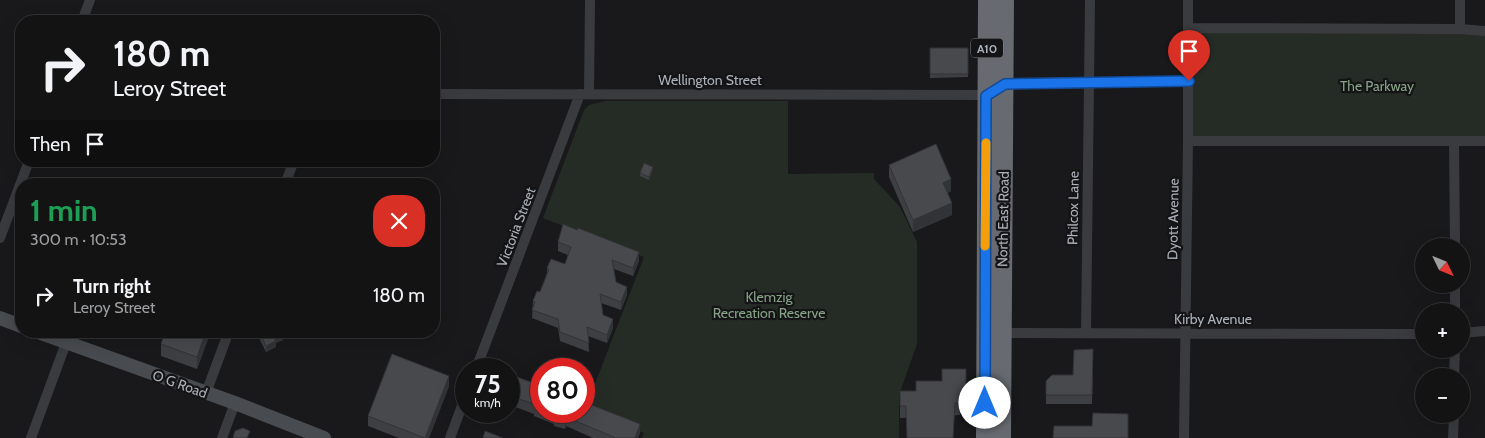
<!DOCTYPE html>
<meta charset="utf-8">
<style>
body{margin:0;font-family:Cabin,sans-serif;background:#1c1c1d;color:#f1f3f6;height:100vh;display:flex;flex-direction:column;font-size:19px;white-space:nowrap}
*{box-sizing:border-box;margin:0}
p{font-size:16px;color:#9d9ea0}
.icon{flex:none;width:28px;height:28px;fill:none;stroke:currentColor;stroke-width:2;stroke-linecap:round;stroke-linejoin:round}
.map{position:relative;flex:1;overflow:hidden}
.panel{position:absolute;left:15px;top:178px;width:425px;height:160px;display:flex;flex-direction:column;background:#131314;border-radius:20px;box-shadow:0 5px 20px #0002,0 0 0 1px #323234}
.panel>*{flex:none}
.guide{position:absolute;left:15px;top:15px;width:425px;height:152px;border-radius:20px;box-shadow:0 5px 20px #0002,0 0 0 1px #323234;background:#131314;color:#f1f3f6;overflow:hidden}
.needle{width:32px;rotate:133deg}
.controls{position:absolute;left:1415px;top:238px;display:grid;gap:10px}
.controls a{display:grid;place-items:center;width:55px;height:55px;border-radius:50%;background:#131314;box-shadow:0 5px 20px #0002,0 0 0 1px #323234;font-size:25px}
.speed{position:absolute;left:455px;top:358px;display:flex;gap:10px;font-size:25px;font-weight:700;text-align:center}
.speed>*{display:grid;place-content:center;width:65px;height:65px;border-radius:50%;background:#131314;box-shadow:0 5px 20px #0002,0 0 0 1px #323234;line-height:1}
.speed small{font-size:12px;font-weight:400}
.speed .limit{border:8px solid #d22;background:#fff;color:#111}
.pin{position:absolute;display:grid;place-items:center;width:42px;height:42px;color:#fff;margin:-51px -21px;border-radius:50% 50% 50% 0;rotate:-45deg;box-shadow:0 0 5px #0007}
.pin .icon{rotate:45deg}
.me{position:absolute;width:55px;margin:-28px;rotate:0deg;stroke-linejoin:round;filter:drop-shadow(0 0 4px #0008)}
.turn{display:flex;align-items:center;gap:18px;height:105px;padding:0 15px;font-size:22px}
.turn .icon{width:65px;height:65px;stroke-width:2.5}
.turn b{display:block;font-size:35px;line-height:42px}
.then{display:flex;align-items:center;height:48px;padding:0 15px;background:#0003;gap:10px;font-size:19px}
.round{display:grid;place-items:center;flex:none;width:52px;height:52px;border-radius:20px;background:#1c1c1d}
.head{display:flex;align-items:center;justify-content:space-between;height:85px;padding:0 15px}
h1{font-size:30px;font-weight:700;line-height:38px;color:#1e9e55}
ul{padding:0;list-style:none}
li{display:flex;align-items:center;gap:15px;height:65px;padding:0 15px}
li div{flex:1}
li b{display:block;font-size:19px}
li em{font-style:normal}
.map>svg:first-child{display:block}
.park{fill:#252c26}
.lines{fill:none;stroke-linecap:round;stroke-linejoin:round}
.street{stroke:#3a3b3f;stroke-width:10}
.secondary{stroke:#484b4f;stroke-width:14}
.highway{stroke:#676a70;stroke-width:18}
.wall{fill:#3e3f42}
.shaded-wall{fill:#323336}
.building{fill:#48494d;stroke:#323336}
.route-casing{stroke:#114b97;stroke-width:12}
.route{stroke:#1a73e8;stroke-width:9}
.slow{stroke:#f59e0b;stroke-width:9}
.labels{text-anchor:middle;dominant-baseline:central;stroke-width:4.5;stroke-linejoin:round;paint-order:stroke}
.shield{fill:#141416;stroke:#7e8288;stroke-width:1}
.shield-label{font-size:12px;font-weight:bold;fill:#acb1b9}
.street-label{font-size:14px;fill:#acb1b9;stroke:#141416}
.park-label{font-size:14px;fill:#86a285;stroke:#141416}
</style>
<div class="map">
<svg width="1485" height="438" viewBox="0 0 1485 438">
<rect width="100%" height="100%" fill="#19191b"/>
<path class="park" d="M1189 28 1485 32V140L1188 141Z
M605 101H788V174L874 173V179L900 207 917 242V344L899 395V438H642L644 433 586 407 644 257 543 218 584 110 589 105Z"/>
<g class="lines">
<path class="street" d="M1460 0V29
M82 21 90 0
M1188 28 1460 29 1485 31
M1005 84 1189 81
M434 94 986 95
M589 94 590 0
M1188 141H1485
M1454 142 1455 246
M285 184 294 161
M0 238 29 161
M1455 284V311
M1002 333 1424 334
M1086 333 1090 0
M1461 333 1485 331
M476 369 580 94
M1454 376 1455 349
M206 393 229 331
M31 438 66 343
M222 438 235 403
M450 438 466 395
M1184 438 1188 141V0
M1453 438 1454 414"/>
<path class="secondary" d="M0 318 21 326
M35 331 235 403 324 438"/>
<path class="highway" d="M985 438 987 0
M1002 438 1005 0"/>
</g>
<path class="wall" d="M930 48H968V77L930 78Z
M889 165 951 191 948 193 952 215 913 232 889 177Z
M653 170 649 180 640 176V173Z
M558 242 639 261 633 276 614 269 616 282 627 295 621 310 601 303 603 315 613 328 607 343 588 336 589 352 560 341 558 328 532 318 533 301 540 292 547 274V268L565 264 568 255 558 251Z
M211 331 197 369 161 356V344Z
M258 331H283V340L276 343V347L266 352 258 336Z
M1093 349 1092 404H1046V381L1073 375Z
M966 369V409H960V415L900 418V391H916L942 381Z
M509 374 541 386V411H584L640 433 638 438H593L566 426 565 429 554 426V424L534 416V414L510 405 509 408Z
M449 386 429 438H399L368 426V416Z"/>
<path class="shaded-wall" d="M653 167V170L649 180V177Z
M951 179V191L943 195V183Z
M952 203V215L913 232V220Z
M639 252V261L633 276V268Z
M627 287V295L621 310V302Z
M613 319V328L607 343V335Z
M206 331H211L197 369V357Z
M283 333V340L276 343V347L266 352V346L274 338Z
M449 376V386L429 438H425Z
M510 396V405L509 408V398Z
M566 417V426L565 429V420Z
M640 424V433L638 438H635Z"/>
<path class="building" d="M930 48H968V74H930Z
M936 144 951 179 943 183 952 203 913 220 889 165Z
M644 163 653 167 649 177 640 173Z
M563 224 577 230 578 228 639 252 633 268 612 260 616 282 627 287 621 302 600 294 603 315 613 319 607 335 587 327 589 343 560 332 558 319 532 310 535 302 533 301 537 291 540 292 549 269 547 268 551 259 565 264 571 247 558 242Z
M165 331H206L197 357 161 344Z
M259 331H282L283 333 274 338 276 341 266 346Z
M1093 349 1092 395H1046V381L1052 375H1073L1074 350Z
M392 354 449 376 425 438 368 416Z
M942 369H966V396L960 397V403H955L953 438H907L906 406H900V391H916V381H942Z
M509 374 541 386V410L534 407V404L510 396 509 398Z
M584 402 640 424 635 438H614V437L566 417 565 420 554 416 555 415 546 411H584Z
M1093 413 1128 414V438H1053L1054 426H1092Z
M243 428 250 431 247 438H233L235 431Z
M485 431 503 438H483Z"/>
<g class="lines">
<g class="route-casing">
<path id="route" d="M985 403 986 96 1005 84 1189 81"/>
</g>
<use href="#route" class="route"/>
<path class="slow" d="M985 246 986 143"/>
</g>
<g class="labels">
<rect class="shield" x="971" y="38.5" width="32" height="19" rx="4"/>
<g class="shield-label">
<text x="987" y="48">A10</text>
</g>
<g class="street-label">
<text x="710" y="80">Wellington Street</text>
<text transform="translate(1073 208) rotate(-89)">Philcox Lane</text>
<text transform="translate(1003 219) rotate(-89)">North East Road</text>
<text transform="translate(1173 219) rotate(-89)">Dyott Avenue</text>
<text transform="translate(516 227) rotate(-69)">Victoria Street</text>
<text x="1213" y="319">Kirby Avenue</text>
<text transform="translate(180 384) rotate(20)">O G Road</text>
</g>
<g class="park-label">
<text x="1377" y="86">The Parkway</text>
<text x="769" y="297">Klemzig<tspan x="769" dy="16">Recreation Reserve</tspan></text>
</g>
</g>
</svg>
<div class="controls">
<a><svg class="needle" viewBox="-14 -14 28 28"><path d="M0-13l5 13h-10z" fill="#e53935"/><path d="M0 13l5-13h-10z" fill="#9d9ea0"/></svg></a>
<a>+</a>
<a>−</a>
</div>
<div class="speed"><div>75<small>km/h</small></div><div class="limit">80</div></div>
<div class="pin" style="left:1189px;top:81px;background:#d93025"><svg class="icon" aria-label="arrive" viewBox="0 0 24 24"><path d="M6 21V4h12l-3 4 3 4H6"/></svg></div>
<svg class="me" style="left:985px;top:403px" viewBox="-20 -20 40 40"><circle r="19" fill="#fff"/><path d="M0-13L10 11 0 6-10 11z" fill="#1a73e8"/></svg>
<div class="guide">
<div class="turn"><svg class="icon" aria-label="right" viewBox="0 0 24 24"><path d="M7 20v-9h11M14 6l5 5-5 5"/></svg><div><b>180 m</b>Leroy Street</div></div>
<div class="then">Then<svg class="icon" aria-label="arrive" viewBox="0 0 24 24"><path d="M6 21V4h12l-3 4 3 4H6"/></svg></div>
</div>
<section class="panel">
<div class="head"><div><h1>1 min</h1><p>300 m · 10:53</p></div><a class="round" style="background:#d93025;color:#fff"><svg class="icon" aria-label="close" viewBox="0 0 24 24"><path d="M6 6l12 12M18 6L6 18"/></svg></a></div>
<ul>
<li><svg class="icon" aria-label="right" viewBox="0 0 24 24"><path d="M7 20v-9h11M14 6l5 5-5 5"/></svg><div><b>Turn right</b><p>Leroy Street</p></div><em>180 m</em></li>
</ul>
</section>
</div>
